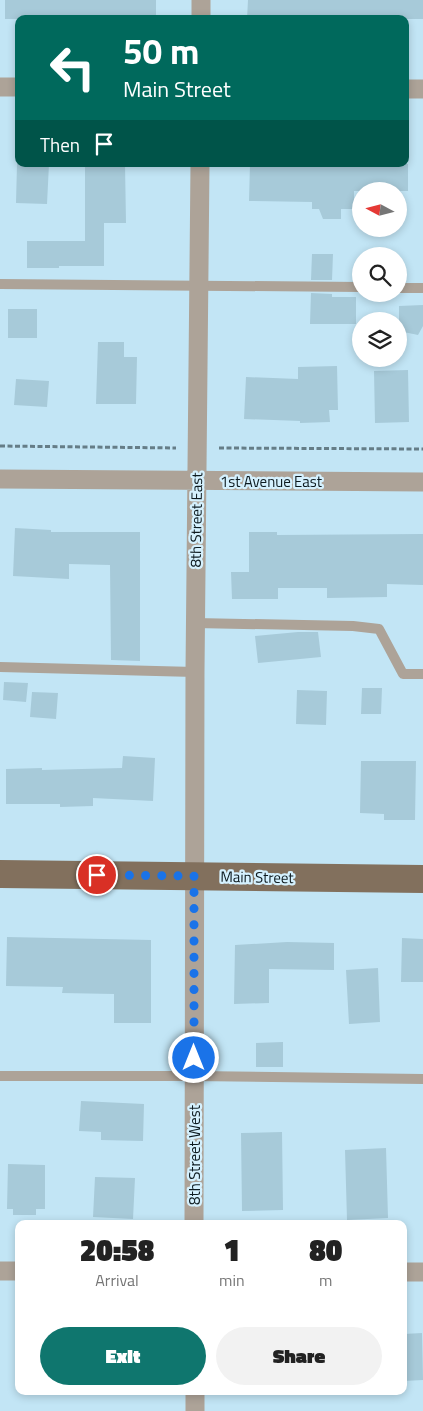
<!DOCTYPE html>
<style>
body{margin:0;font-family:"Titillium Web",sans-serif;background:#f2f2f2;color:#222;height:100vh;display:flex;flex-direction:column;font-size:19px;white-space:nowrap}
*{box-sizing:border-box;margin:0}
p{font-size:16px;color:#767676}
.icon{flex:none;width:28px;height:28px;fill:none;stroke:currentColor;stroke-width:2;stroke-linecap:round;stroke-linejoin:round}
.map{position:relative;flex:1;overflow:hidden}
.panel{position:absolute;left:15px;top:1220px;width:392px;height:175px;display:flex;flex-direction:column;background:#fff;border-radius:10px;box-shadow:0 2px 8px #0003}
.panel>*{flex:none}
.top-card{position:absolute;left:15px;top:15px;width:394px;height:152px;border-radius:10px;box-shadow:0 2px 8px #0003;background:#00695c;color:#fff;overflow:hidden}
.needle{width:32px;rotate:277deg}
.controls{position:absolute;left:352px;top:182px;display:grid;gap:10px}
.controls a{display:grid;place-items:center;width:55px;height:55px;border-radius:50%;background:#fff;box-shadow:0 2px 8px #0003;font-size:25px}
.pin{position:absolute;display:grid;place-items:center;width:42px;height:42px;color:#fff;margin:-21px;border:2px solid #fff;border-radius:50%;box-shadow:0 1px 5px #0007}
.me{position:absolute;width:55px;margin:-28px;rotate:0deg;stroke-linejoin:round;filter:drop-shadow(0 0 4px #0008)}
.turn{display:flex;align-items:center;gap:18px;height:105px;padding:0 25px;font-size:22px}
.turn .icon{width:65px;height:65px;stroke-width:2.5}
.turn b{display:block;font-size:35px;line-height:42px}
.then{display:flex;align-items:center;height:48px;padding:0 25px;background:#0003;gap:10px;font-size:19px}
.eta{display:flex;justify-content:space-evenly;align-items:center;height:85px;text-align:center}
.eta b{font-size:30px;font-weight:800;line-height:35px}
.button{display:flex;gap:10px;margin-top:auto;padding:10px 25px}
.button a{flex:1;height:58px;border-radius:30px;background:#0f766e;color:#fff;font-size:20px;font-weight:800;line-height:58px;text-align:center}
.button a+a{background:#f2f2f2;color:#222}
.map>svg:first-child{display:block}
.building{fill:#a7cad9}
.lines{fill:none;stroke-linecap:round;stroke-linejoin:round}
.path{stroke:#657d87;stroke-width:3;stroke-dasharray:5 2.5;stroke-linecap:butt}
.service{stroke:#ada398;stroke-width:10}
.minor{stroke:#ada398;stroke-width:19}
.primary{stroke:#82705d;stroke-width:28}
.route{stroke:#1a73e8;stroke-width:9;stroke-dasharray:0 16.2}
.labels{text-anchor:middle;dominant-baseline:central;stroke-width:4.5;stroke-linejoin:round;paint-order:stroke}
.street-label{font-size:15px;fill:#0d1a1f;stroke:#d5f1fe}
</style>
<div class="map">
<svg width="423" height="1411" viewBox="0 0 423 1411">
<rect width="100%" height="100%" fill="#c2e5f5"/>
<path class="building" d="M5 0H156V19H5Z
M248 0H423V19H247Z
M17 164H49L47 204 16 203Z
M85 164H125L126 223H104V266H59V268H27V241H85Z
M250 164H408V191H354V209H341V219H323L319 209H312V202L249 201Z
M312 254H333L332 280H311Z
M311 293 332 294V297H356V324H310Z
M423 305V326L418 335 399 331V306Z
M8 309H37V338H8Z
M98 342H124V357H137L136 404H96Z
M337 366 338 410H329L330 422 300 423V421L244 419 246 377 298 379V367Z
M408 370 409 422 375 423 374 371Z
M16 379 49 381 47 407 14 405Z
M15 528 51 530V532H140V661L111 660 110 565 69 564V579L13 576Z
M249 532H277V535L423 534V585L387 584V597L327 598V588H278V599H232L231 572H249Z
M298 632H318L321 657 258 663 255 636Z
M4 682 28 683 26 702 3 700Z
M362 688H382L381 714H361Z
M297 690 327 691 326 725 296 724Z
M32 692 58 693 56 719 30 717Z
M123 756 155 758 153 801 93 798V806L60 807V804H6V769L42 768V770L122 768Z
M361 761H416L415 820H384V814L360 813Z
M7 937 151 940V1023H114V994L62 993 63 987 6 986Z
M402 938 423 939V982H401Z
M287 942 334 943V970L269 969V1003L234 1004 235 945Z
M378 968 380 1022 349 1024 346 970Z
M283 1042V1067H256V1043Z
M81 1101 144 1104 143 1141 101 1140V1132L79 1131Z
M282 1132 283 1210 242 1211 241 1133Z
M386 1148 388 1218 347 1220 345 1150Z
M8 1164 45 1165V1209H36V1215H13V1209H7Z
M95 1177 135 1178 133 1219 93 1217Z
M422 1333 423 1380 404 1381V1334Z"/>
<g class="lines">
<path class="path" d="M0 446 176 448
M219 448 423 449"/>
<path class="service" d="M0 284 361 287
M399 288H423
M195 623 353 626 379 629 403 674H423
M0 667 195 672
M0 1076H194L423 1079"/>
<path class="minor" d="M201 19V0
M0 87H19
M405 89H423
M0 479 423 482
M194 1224 195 672 200 164
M0 1271H19
M404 1272H423
M195 1391V1411"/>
<path class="primary" d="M0 874 423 879"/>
</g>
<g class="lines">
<path class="route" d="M97 875 194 876V1058"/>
</g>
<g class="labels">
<g class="street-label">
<text x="271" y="481">1st Avenue East</text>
<text transform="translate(196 520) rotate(-89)">8th Street East</text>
<text transform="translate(257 877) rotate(1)">Main Street</text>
<text transform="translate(194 1155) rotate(-90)">8th Street West</text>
</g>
</g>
</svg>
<div class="controls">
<a><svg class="needle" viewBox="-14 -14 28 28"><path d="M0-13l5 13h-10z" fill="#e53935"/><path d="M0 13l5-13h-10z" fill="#767676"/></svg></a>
<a><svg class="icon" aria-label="search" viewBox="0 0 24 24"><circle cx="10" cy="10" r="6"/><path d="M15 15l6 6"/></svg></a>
<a><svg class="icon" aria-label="layers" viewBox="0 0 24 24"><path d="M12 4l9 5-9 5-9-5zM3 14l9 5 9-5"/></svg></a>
</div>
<div class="pin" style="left:97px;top:875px;background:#d93025"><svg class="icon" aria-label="arrive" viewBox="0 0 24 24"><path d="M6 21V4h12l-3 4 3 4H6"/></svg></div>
<svg class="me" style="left:194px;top:1058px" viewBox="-20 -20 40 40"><circle r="17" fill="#1a73e8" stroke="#fff" stroke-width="3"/><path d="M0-11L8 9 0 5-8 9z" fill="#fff"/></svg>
<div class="top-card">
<div class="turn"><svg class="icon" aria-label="left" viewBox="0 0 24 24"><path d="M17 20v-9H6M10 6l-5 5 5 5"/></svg><div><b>50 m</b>Main Street</div></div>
<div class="then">Then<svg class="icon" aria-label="arrive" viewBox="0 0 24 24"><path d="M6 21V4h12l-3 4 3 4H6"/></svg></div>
</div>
<section class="panel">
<div class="eta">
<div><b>20:58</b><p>Arrival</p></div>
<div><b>1</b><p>min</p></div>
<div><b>80</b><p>m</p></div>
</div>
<div class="button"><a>Exit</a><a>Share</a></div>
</section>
</div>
